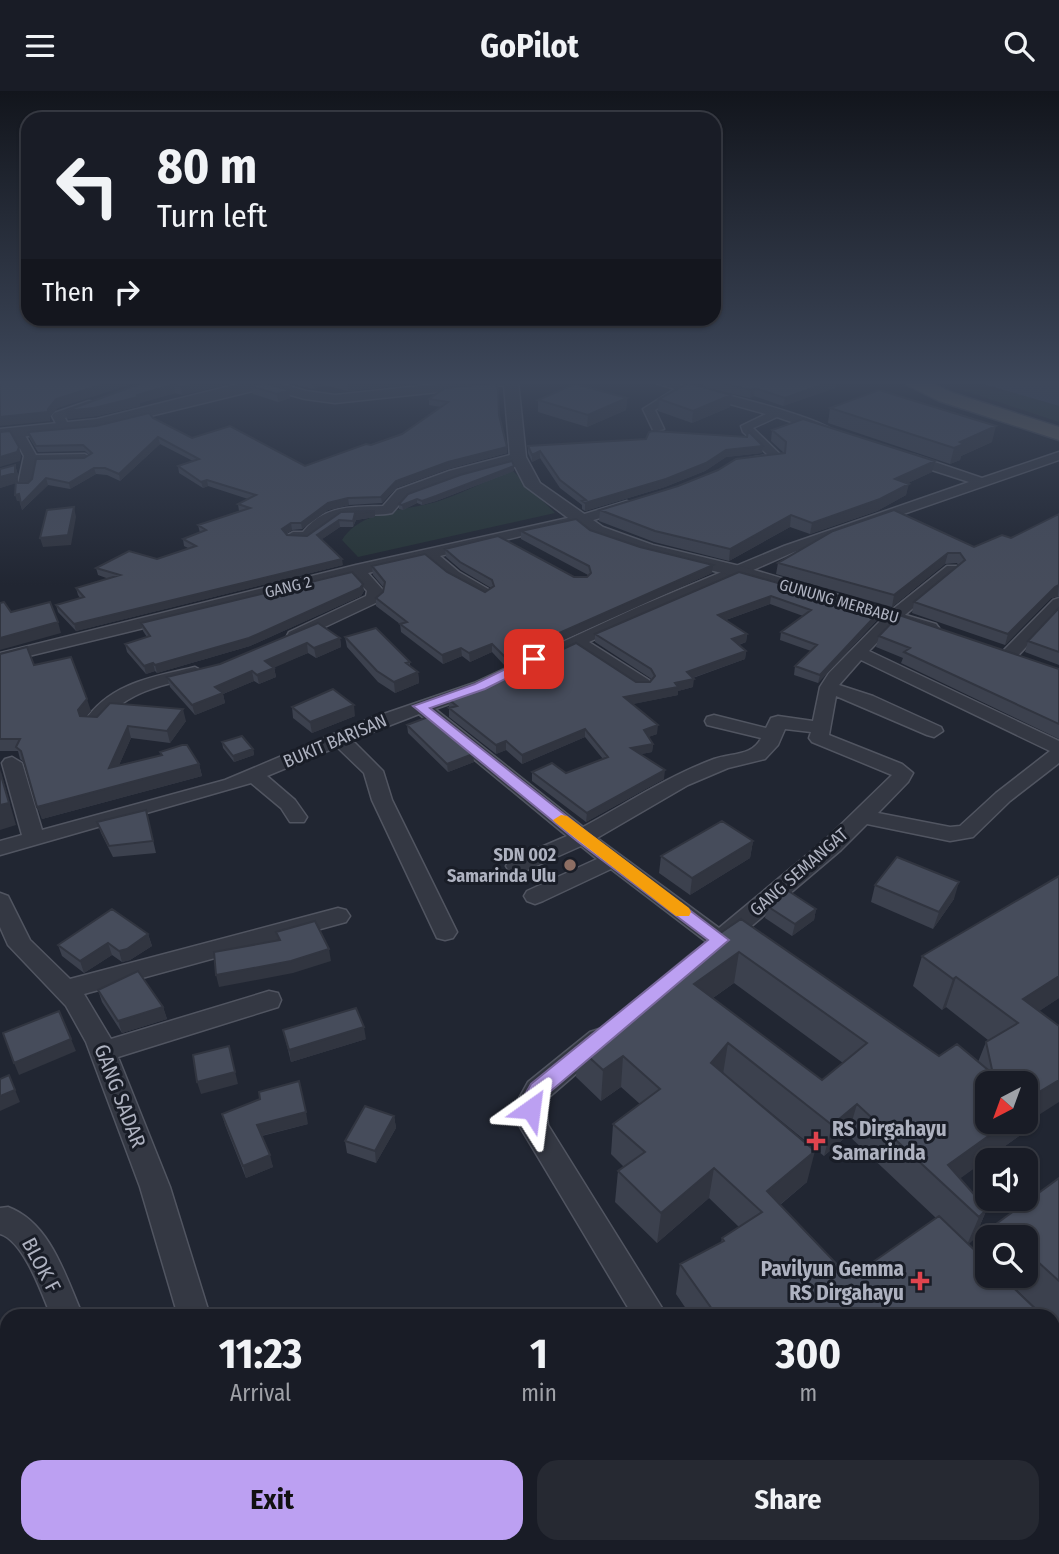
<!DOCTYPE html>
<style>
body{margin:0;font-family:"Fira Sans Condensed",sans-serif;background:#262932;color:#f1f3f6;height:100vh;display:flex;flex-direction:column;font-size:26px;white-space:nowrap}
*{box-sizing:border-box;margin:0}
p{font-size:23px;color:#9fa1a7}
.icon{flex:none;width:38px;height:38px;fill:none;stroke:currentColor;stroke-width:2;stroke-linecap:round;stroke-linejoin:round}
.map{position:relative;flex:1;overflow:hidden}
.sheet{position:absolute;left:0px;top:1218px;width:1060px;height:245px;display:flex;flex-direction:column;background:#191c26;border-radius:21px 21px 0 0;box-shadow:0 2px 5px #0004,0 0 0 2px #373a43}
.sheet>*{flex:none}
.banner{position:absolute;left:21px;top:21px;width:700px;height:214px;border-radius:21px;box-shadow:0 2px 5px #0004,0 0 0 2px #373a43;background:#191c26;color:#f1f3f6;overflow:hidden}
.needle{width:46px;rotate:221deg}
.buttons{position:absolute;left:975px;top:980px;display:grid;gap:14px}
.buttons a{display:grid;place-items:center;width:63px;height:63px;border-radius:14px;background:#191c26;box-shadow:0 2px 5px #0004,0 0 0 2px #373a43;font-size:35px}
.pin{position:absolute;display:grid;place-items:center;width:60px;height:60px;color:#fff;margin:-30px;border-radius:14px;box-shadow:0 4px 10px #0006}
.me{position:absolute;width:77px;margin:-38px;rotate:31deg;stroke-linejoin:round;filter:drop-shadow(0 0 5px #0008)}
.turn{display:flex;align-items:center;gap:24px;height:147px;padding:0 21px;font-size:32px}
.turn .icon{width:91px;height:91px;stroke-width:2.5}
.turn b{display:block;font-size:49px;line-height:60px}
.then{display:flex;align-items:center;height:66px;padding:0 21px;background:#0003;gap:14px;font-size:26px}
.eta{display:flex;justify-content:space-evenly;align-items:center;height:119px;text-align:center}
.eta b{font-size:42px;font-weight:700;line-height:49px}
.button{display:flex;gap:14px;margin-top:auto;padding:14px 21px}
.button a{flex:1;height:80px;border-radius:21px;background:#bca0f2;color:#111;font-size:28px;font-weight:700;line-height:80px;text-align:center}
.button a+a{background:#262932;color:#f1f3f6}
header{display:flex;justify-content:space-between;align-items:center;height:91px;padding:0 21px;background:#191c26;font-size:32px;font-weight:700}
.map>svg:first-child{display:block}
.green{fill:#273537}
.water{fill:#38425a}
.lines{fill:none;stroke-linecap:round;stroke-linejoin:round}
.minor-casing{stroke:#515561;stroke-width:3}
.tertiary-casing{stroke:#515561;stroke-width:3}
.trunk-casing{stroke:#3e424d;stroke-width:3}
.minor{fill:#343843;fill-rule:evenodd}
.tertiary{fill:#343843;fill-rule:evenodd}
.trunk{fill:#5d5c5a;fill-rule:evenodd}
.wall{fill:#3c414e;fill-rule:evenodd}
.shaded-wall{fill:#313540}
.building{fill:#464c5b;stroke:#313540;stroke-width:2;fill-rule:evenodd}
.route{fill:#bca0f2;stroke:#7a689d;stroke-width:2}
.slow{fill:#f59e0b}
.education-dot{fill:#8d6e63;stroke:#191d27;stroke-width:2.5}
.health-dot{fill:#e0444e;stroke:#191d27;stroke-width:2.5}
.labels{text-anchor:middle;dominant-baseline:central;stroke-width:6;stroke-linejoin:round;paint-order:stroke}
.far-street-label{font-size:16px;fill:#aeb2c0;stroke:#191d27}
.street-label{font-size:18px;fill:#aeb2c0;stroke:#191d27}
.poi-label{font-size:18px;font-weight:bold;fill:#aeb2c0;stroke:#191d27;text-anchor:end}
.near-street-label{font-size:21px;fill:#aeb2c0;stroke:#191d27}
.near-poi-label{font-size:21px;font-weight:bold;fill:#aeb2c0;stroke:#191d27;text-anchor:start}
</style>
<header><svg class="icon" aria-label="menu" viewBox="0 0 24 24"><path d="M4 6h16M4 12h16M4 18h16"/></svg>GoPilot<svg class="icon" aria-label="search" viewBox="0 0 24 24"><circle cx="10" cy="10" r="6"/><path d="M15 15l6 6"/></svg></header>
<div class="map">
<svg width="1059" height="1463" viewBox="0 0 1059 1463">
<rect width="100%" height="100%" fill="#212632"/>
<path class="green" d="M959 298 1008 300 1059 315V331Z
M512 379 555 422 358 466 342 449C361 419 404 420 436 411 462 403 487 389 512 379Z"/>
<path class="water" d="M973 290H1059V315Z"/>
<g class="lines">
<g class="minor-casing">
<path id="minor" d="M650 290C676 288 814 324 832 339L826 343 777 326 753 337 784 367 778 371 750 373V367L768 364 743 341 741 335 766 323 687 301 655 319 664 338 654 341 643 318 675 298Z
M89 310 99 312 65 327 70 337 60 340 52 325 54 322Z
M18 338 22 339 36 364 85 363 91 367 85 371 35 372 32 393 30 396H20L18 393 24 365 12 342Z
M1059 361V369L794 461 589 551 649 589 652 593 649 597H637L576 557 486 600 435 618 583 736C626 713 668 685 714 668 731 662 753 665 761 647L707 634 705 630 707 626 714 624 766 637 771 627 778 625 813 630 820 596 829 582 888 522 947 475H957L960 478 957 481 900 528 869 560 1059 650V672L1010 710 973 746 950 750 867 733 841 759 728 855 720 857 712 855 611 778 543 810 535 813 527 810 524 805 527 800 597 768 581 755 525 780 517 782 509 780 506 775 509 770 567 745 419 623 352 649 383 680 392 709 457 841 453 847 445 849 437 847 372 709 364 682 337 656 267 685 295 709 307 726 304 731H290L281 717 251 692 0 764V750L22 744 2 672 5 668 12 666 22 672 42 739 225 689 372 627 474 592 638 516 784 455 969 391 904 370V364H914L982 387ZM861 569 1050 660 996 702 960 735 950 736 878 722 908 691 913 682 902 673 829 644 836 605 927 644 934 646 943 640 941 636 873 605 839 594ZM785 638 811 641 809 647 812 651 892 684 825 749 719 837 597 747 688 694 728 677 765 668 778 654Z
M518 362 524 366 523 369 459 386 407 405 392 422C376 426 357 421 341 425 314 432 323 456 288 448L286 445 293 441H303C324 414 351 416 383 415L397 399 449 380Z
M627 410 634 414 632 417 584 432H574L440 465 459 481 490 499 492 502 490 505C472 510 440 480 426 468L368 482 383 499 380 510 295 550 287 545 289 541 366 505 367 500 354 486 0 572V562L356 474 581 424Z
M1059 507V521L1014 569H1002L999 565 1002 561 1053 509Z
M195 576 204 581 201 585C163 594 124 600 100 635H86L84 631C110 592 152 586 195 576Z
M0 802 8 805 30 849 70 888 338 817 346 819 350 825 346 831 84 903 111 948 269 900 278 902 281 909 278 916 118 966 170 1096 210 1225H178L140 1096 86 951 66 915 8 854 0 836Z
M599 938 608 941 612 948 608 955 548 1007 545 1012 548 1034 667 1225H633L520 1036 517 1011 528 991 590 941Z
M8 1116C51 1132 66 1187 83 1225H51C42 1203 24 1150 0 1143V1117Z
M7 1357V1395L0 1398V1360Z
M1054 1371 1059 1373V1417L1054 1415Z
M137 1456H175L176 1463H138Z
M347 1456H385L388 1463H350Z"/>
</g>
<g class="tertiary-casing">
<path id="tertiary" d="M250 290H272L306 300 335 304 466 290H518L526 366 540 392 603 436 653 454 744 476 936 533 939 537 936 541H922L730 484 640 462 591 444 525 395 510 366 504 294 335 312 305 308 265 297 97 338 0 348V338L97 328Z
M1059 1314V1356L1054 1358V1316Z
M695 1456H749L746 1463H692Z"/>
</g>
<g class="trunk-casing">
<path id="trunk" d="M905 290H928L953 302 1059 336V349L939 310 907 294Z"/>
</g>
<use href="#minor" class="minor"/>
<use href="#tertiary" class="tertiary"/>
<use href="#trunk" class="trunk"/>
</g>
<path class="wall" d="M148 290H241L182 304 175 302 140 312V315L97 325 67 328 65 320Z
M281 290H444L348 300 324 294 313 298Z
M704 290H836L835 297 783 315 754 305 750 307 703 296Z
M251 295 290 307 278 311 253 303Z
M445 297 499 324 507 356V362L448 378 396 397 382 412 349 414 328 419 302 438 292 439 286 443 287 444 307 445 341 421 375 420V426L356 429 353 436H340L322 448 343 474 76 540 58 521 56 514 80 507 78 504 76 497 109 488 98 484 96 477 157 468 190 458 184 455 183 448 200 442 198 434 239 420 238 413 248 408 208 395 203 397 179 382 178 375 193 370 160 353 120 390 107 384 96 383 70 398 48 394 22 419 20 410H17L15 392 0 397V378L15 374 18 384V392H28L84 367 89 364 85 360 38 361 30 348 28 341 96 335 153 327 192 347 305 375 402 343 441 316 429 314V308Z
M731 304 730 316 692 332 658 320 659 308Z
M627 307 626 319 587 336 538 321V309Z
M830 317 992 351 961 365 960 369 950 373 828 332Z
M772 339 932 381 908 392 906 404 877 420 810 443 790 436 729 470 654 451 599 430 600 419 784 362 771 350Z
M646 348 763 355 762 362 726 366 705 380 665 396 585 420 582 418V414L560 397 540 367 532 371 528 362V355Z
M514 380 436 410 422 414 417 412 403 419 399 418V413Z
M1059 423V505L1051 507 1005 554 912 522 914 511 958 474 957 472 945 473 892 516 776 483 778 472 974 456 1011 447Z
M590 439 712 482 505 575 492 561 470 571 462 565 443 573 401 541 400 533 376 515V507L383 501 384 497 373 484 372 475 447 481 485 501 491 497 461 479 446 466 445 458 574 486H587L589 485 588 484 521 448V440Z
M739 481 877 529 818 592 794 584 795 575 811 560 780 549 781 541 803 525 770 513 726 529 747 543 746 551 739 554 746 560 745 568 693 587V596L678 600V604L632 613 657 643 648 646 653 653 652 661 641 663 664 688 586 731 532 690V681L566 682 603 668 585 646 522 673 506 659 496 663 449 626V617H450L449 616 448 608 636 591H650L652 589 650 587 595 551V543Z
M364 500 361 505 250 555 157 582 155 580 146 583 127 561 125 553 147 546 143 540 141 532Z
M1059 517V574L1025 561 1028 550Z
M318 532 340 547 341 556 316 567 308 562 274 576 276 586 259 593 254 590 223 603 225 612 195 624 170 596 167 586 220 573Z
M879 545 1059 578V648L901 572 903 567 876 556Z
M345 546 410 571V575L418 581 419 592 395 602 378 591 347 556Z
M0 563 34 574 91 620 86 625 186 630 170 652 131 647 119 674 161 664 160 661 199 673 202 685 42 728 24 671 20 668 18 660H0Z
M292 616 355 625 312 642 293 627Z
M407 634 474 671 448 681 408 642Z
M222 651 253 658 254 664 234 671 223 657Z
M146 719 156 762 113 766 101 742 97 731Z
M753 750 750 767 690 804 659 782 661 765Z
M1059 785V907L1039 920 1023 1034 1019 1045 960 1087 987 1118 974 1148 968 1153 1043 1225H691L676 1203 680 1173 721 1152 722 1147 739 1136 709 1107 657 1152 615 1111 618 1080 624 1076 611 1063 613 1033 640 1013 621 996 601 1010 576 986 578 956 632 915V911L741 828 939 965 978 971 986 951 988 949 946 916 942 919 913 895 922 865ZM734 892 843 972 822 989 713 907ZM738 995 824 1065 848 1044 936 1127 850 1187 780 1114 807 1091Z
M875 794 954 808 933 838 871 811Z
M767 815 816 818 814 829 792 845 765 827Z
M148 843 152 855 130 869 122 871 112 864 84 882 62 865 58 854Z
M98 899 163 916 167 928 122 942 102 911Z
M283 939 366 948 291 971Z
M260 1008 308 1033 262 1045 273 1076 246 1087 225 1034 222 1023Z
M394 1025 396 1037 376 1072 347 1062 345 1050Z
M1059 1087V1239L1054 1234V1225H1044L1002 1185H1026V1146H991L996 1133Z
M987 1154V1171L982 1166Z
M958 1456 1059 1463H954Z"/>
<path class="shaded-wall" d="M113 290H141L58 317 50 326V330L0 335V326L48 318 56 308Z
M205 290H241L182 304 181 296Z
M312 290H324V294L313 298Z
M364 290H444L348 300V291Z
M832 290H836L835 297 783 315 785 307Z
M174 293 175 302 140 312V315L97 325 67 328 65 320 137 304Z
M755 297 754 305 750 307 751 299Z
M289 299 290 307 278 311 277 303Z
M731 304 730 316 692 332 693 320Z
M627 307 626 319 587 336 588 324Z
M996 335 992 351 961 365 960 369 950 373 954 357 960 351Z
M158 346 160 353 120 390 119 383Z
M763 355 762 362 726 366 705 380 665 396 585 420V412L726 359Z
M19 356 21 365 20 370 0 376V366Z
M507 356V362L448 378 396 397 382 412 381 406 396 390 448 371Z
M540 360V367L532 371V364Z
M935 370 932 381 893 399 895 388Z
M15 374 18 384 17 395V392L0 397V386Z
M514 375V380L436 410 422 414V410Z
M94 377 96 383 70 398 69 392Z
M46 387 48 394 22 419 21 413Z
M207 389 208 395 203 397 201 391Z
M909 393 906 404 877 420 810 443 812 432Z
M19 403 21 410H17L15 404Z
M348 407 349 414 328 419 302 438 301 432 328 412Z
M417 408V412L403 419 402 414Z
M74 416 76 426 71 454 43 456 40 447Z
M375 420V426L356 429 353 436V430L355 422Z
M791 424 790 436 729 470 730 458Z
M339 429 340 436 318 451 317 444Z
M291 432 292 439 283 444 282 438Z
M948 462 945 473 892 516 894 504Z
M342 468 343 474 76 540 74 533Z
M713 474 712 482 505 575V566Z
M363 493 364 500 361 505 250 555 157 582 155 574Z
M1059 494 1058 505 1051 507 1005 554 1008 543 1055 496Z
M771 505 770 513 717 532 718 524Z
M879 521 877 529 818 592 820 584Z
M58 531 61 542 0 559V547Z
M747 543 746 551 731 556 732 548Z
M340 547 341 556 316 567 314 557Z
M307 552 308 562 269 579 274 577 276 586 259 593 257 584 265 570Z
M492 553V561L470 571 469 562Z
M461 557 462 565 443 573 442 564Z
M746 560 745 568 686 589 687 581Z
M153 572 155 580 146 583 144 575Z
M252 580 254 590 223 603 225 612 195 624 192 614 215 596Z
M418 581 419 592 395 602 394 591Z
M694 588 693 596 678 600V604L624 615V606Z
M87 608 91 620 81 631 78 619Z
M354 614 355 625 312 642 310 631Z
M183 618 186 630 170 652 167 640Z
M658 634 657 643 643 648 644 639Z
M128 635 131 647 113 688 109 677Z
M585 638V646L522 673V664Z
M506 650V659L496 663V654Z
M653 653 652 661 631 665V657Z
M253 658 254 664 234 671 233 665Z
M473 663 474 671 448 681 447 673Z
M199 673 202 685 42 728 37 716Z
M0 678 16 734 0 739Z
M665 679 664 688 586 731 587 722Z
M753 750 750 767 690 804 692 787Z
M959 791 954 808 933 838 939 821Z
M816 818 814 829 792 845 795 833Z
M148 843 152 855 130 869 122 871 119 860Z
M108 852 112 864 84 882 80 870Z
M329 858 331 870 293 882 219 896 216 884Z
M739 861 734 892 690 923 694 893Z
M1059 885V907L1017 935 1023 908Z
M956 886 946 916 942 919 953 888Z
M163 916 167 928 122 942 118 930Z
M364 936 366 948 291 971 289 959Z
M71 948 76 960 19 984 14 972Z
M728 952 723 983 711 972Z
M229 955 238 993 201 1003 197 991Z
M623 965 621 996 601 1010 603 979Z
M9 984 20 1011 0 1020V1005Z
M1059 989V1011L1023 1034 1019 1045 947 1097 948 1074 1008 1031H1026V1009Z
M857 1013 848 1044 824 1065 832 1034Z
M306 1021 308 1033 260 1045 257 1034Z
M394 1025 396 1037 376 1072 375 1060Z
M815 1060 807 1091 760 1130 767 1100Z
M270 1064 273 1076 246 1087 243 1075Z
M714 1077 709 1107 657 1152 661 1122Z
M987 1118 974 1148 966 1156 979 1126Z"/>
<path class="building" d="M0 290H36L42 292 45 290H113L56 308 48 318V321L0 326Z
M148 290H205L181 296 174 293 137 304 138 306 94 317 65 320Z
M340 290H364L348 291Z
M713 290H832L785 307 755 297 751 299Z
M264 292 289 299 277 303 251 295Z
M495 292 498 298 499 324 507 356 448 371 396 390 381 406 348 407 328 412 301 432H291L282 438 287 444 307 445 341 421 375 420 355 422 353 430 339 429 317 444 342 468 74 533 56 514 84 506 76 497 120 484 96 477 129 460 157 468 196 455 183 448 206 439 198 434 250 417 238 413 256 404 207 389 201 391 178 375 199 368 158 346 119 383 105 377H94L69 392 46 387 21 413 19 403 15 404 16 389 18 392H28L32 388 36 368 84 367 92 362 83 354 36 355 28 341 96 335 149 322 153 327 192 347 230 335 305 375 366 353 371 354 402 343 448 311 429 308 445 297Z
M688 292 731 304 693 320 659 308Z
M575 293 627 307 588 324 538 309Z
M879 299 996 335 960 351 964 353 954 357 830 317Z
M803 328 935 370 895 388 909 393 880 408 812 432 791 424 730 458 655 440 600 419 678 395 718 379 736 368 785 362 786 351 772 339Z
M10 340 19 356 17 361 0 366V341Z
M653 340 747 346 748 340 763 355 726 359 706 372 666 388 585 412 582 410 586 409 560 389 540 360 532 364 528 355 646 348 649 341Z
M512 370 514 375 436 405 422 410 417 408 402 414 399 413 408 403 460 384Z
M15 374V385V382L0 386V378Z
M74 416 68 444 40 447 47 419Z
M894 419 974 456 1002 444 1011 447 1059 423V494L1055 496 1008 543 914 511 965 469 960 462H948L894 504 778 472 833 440Z
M576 428 590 439 640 456 713 474 505 566 492 553 469 562 461 557 442 564 400 533 407 531 376 507 383 501 385 491 372 475 425 463 447 481 485 501 494 495 492 489 460 471 445 458 498 445 574 486H587L591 482 589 475 521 440Z
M352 481 363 493 360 497 249 547 155 574 153 572 144 575 125 553 150 545 141 532Z
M739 481 879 521 820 584 795 575 817 554 781 541 811 519 771 505 718 524 747 543 732 548 746 560 687 581 694 588 675 592 678 596 624 606 658 634 644 639 653 653 631 657 665 679 587 722 532 681 552 672 566 682 608 666 585 638 522 664 506 650 496 654 449 617 457 615 448 608 518 579 576 552 636 591H650L655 585 651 578 595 543Z
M4 511 11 521 50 511 58 531 0 547V512Z
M1059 517V561L1028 550Z
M899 524 1059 578V633L904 561 910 557 879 545Z
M318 532 340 547 314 557 307 552 265 570 274 577 257 584 252 580 215 596 223 602 192 614 167 586 220 573Z
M376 537 410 571 406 572 418 581 394 591 377 580 345 546Z
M27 556 34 574 71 566 87 608 78 619 80 625 97 626 110 612 183 618 167 640 128 635 109 677 162 664 160 661 182 654H187L199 673 37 716 21 660 16 656 20 648H0V563Z
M333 598 354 614 310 631 292 616Z
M428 626 473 663 447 673 407 634Z
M242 645 253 658 233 665 222 651Z
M0 681 9 712 0 714Z
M146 719 153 750 109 755 97 731Z
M722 730 753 750 692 787 661 765Z
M897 766 959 791 939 821 875 794Z
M1059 785V885L1023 908 1059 935V989L1026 1009 1032 1014 1026 1018V992H987V1031H1008L948 1074 987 1118 979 1126 857 1013 832 1034 728 952 711 972 815 1060 767 1100 850 1187 939 1125 987 1171V1185H1001L1043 1225H717L680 1173 724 1150 722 1147 762 1121 714 1077 661 1122 618 1080 645 1061 613 1033 660 998 623 965 603 979 578 956 635 913 632 911 691 862 741 828 939 965 957 953 993 983 986 951 1018 932 956 886 953 888 922 865ZM739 861 867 952 822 989 694 893Z
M787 799 816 818 795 833 767 815Z
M112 818 148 843 127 858 119 860 108 852 80 870 58 854Z
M315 830 329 858 291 870 216 884 214 861 280 849 276 841Z
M138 880 163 916 118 930 98 899Z
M356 917 364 936 289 959 283 939Z
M59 920 71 948 14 972 3 942Z
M229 955 235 981 197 991 193 964Z
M9 984 15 999 0 1005V988Z
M299 990 306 1021 257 1034 270 1064 243 1075 222 1023 260 1008 259 1001Z
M365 1015 394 1025 375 1060 345 1050Z
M1059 1087V1190L1026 1160V1146H1011L996 1133Z
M1059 1415V1463H962L958 1456H1054V1418Z
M335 1456H347L350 1463H322Z"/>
<linearGradient id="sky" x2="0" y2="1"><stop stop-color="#12151c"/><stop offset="0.59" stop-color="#3d475a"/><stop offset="1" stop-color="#3d475a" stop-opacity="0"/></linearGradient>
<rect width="1059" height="494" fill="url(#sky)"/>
<path class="route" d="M534 564 539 566V571L485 598 430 617 588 742 729 849 545 1005 539 1024 531 1027 524 1024C518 1012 525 1004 531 993L708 849 577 750 413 615 475 593Z"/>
<path class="slow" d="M561 724 567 725 689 817 691 821 689 825H676L556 732 553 729Z"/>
<circle class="education-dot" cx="570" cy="774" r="7"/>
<g class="health-dot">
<path d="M812.5 1039.5h7v7h7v7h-7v7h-7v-7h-7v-7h7z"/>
<path d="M916.5 1179.5h7v7h7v7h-7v7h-7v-7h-7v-7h7z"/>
</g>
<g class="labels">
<g class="far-street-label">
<text transform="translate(288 496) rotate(-14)">GANG 2</text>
<text transform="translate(839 510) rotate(16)">GUNUNG MERBABU</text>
</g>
<g class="street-label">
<text transform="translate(335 650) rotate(-23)">BUKIT BARISAN</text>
<text transform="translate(799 781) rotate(-41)">GANG SEMANGAT</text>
</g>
<g class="poi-label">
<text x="556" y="764">SDN 002<tspan x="556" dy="21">Samarinda Ulu</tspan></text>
</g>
<g class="near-street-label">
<text transform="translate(120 1005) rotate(69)">GANG SADAR</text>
<text transform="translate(41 1174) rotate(62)">BLOK F</text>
</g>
<g class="near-poi-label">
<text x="832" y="1038">RS Dirgahayu<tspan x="832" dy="24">Samarinda</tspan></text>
<text x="904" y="1178" text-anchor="end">Pavilyun Gemma<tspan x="904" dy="24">RS Dirgahayu</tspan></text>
</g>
</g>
</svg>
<div class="buttons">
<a><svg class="needle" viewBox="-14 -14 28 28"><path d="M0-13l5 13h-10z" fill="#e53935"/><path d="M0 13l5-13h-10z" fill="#9fa1a7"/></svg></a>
<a><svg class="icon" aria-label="sound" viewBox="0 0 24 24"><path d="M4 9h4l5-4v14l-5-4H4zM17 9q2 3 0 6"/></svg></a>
<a><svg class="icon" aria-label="search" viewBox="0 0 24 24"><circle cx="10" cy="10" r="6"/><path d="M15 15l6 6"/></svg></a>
</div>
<div class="pin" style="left:534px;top:568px;background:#d93025"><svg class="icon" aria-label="arrive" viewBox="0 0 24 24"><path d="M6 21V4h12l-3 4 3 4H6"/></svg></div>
<svg class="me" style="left:531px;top:1018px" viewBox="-20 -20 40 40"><path d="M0-17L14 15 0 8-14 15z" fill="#bca0f2" stroke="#fff" stroke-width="4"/></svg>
<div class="banner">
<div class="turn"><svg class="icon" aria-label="left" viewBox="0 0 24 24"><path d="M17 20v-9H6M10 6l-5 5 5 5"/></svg><div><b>80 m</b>Turn left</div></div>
<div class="then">Then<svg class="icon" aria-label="right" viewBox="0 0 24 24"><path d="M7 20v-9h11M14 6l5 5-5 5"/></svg></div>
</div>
<section class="sheet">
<div class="eta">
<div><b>11:23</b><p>Arrival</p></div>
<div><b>1</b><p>min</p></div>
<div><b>300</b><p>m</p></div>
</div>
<div class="button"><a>Exit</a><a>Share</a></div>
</section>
</div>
